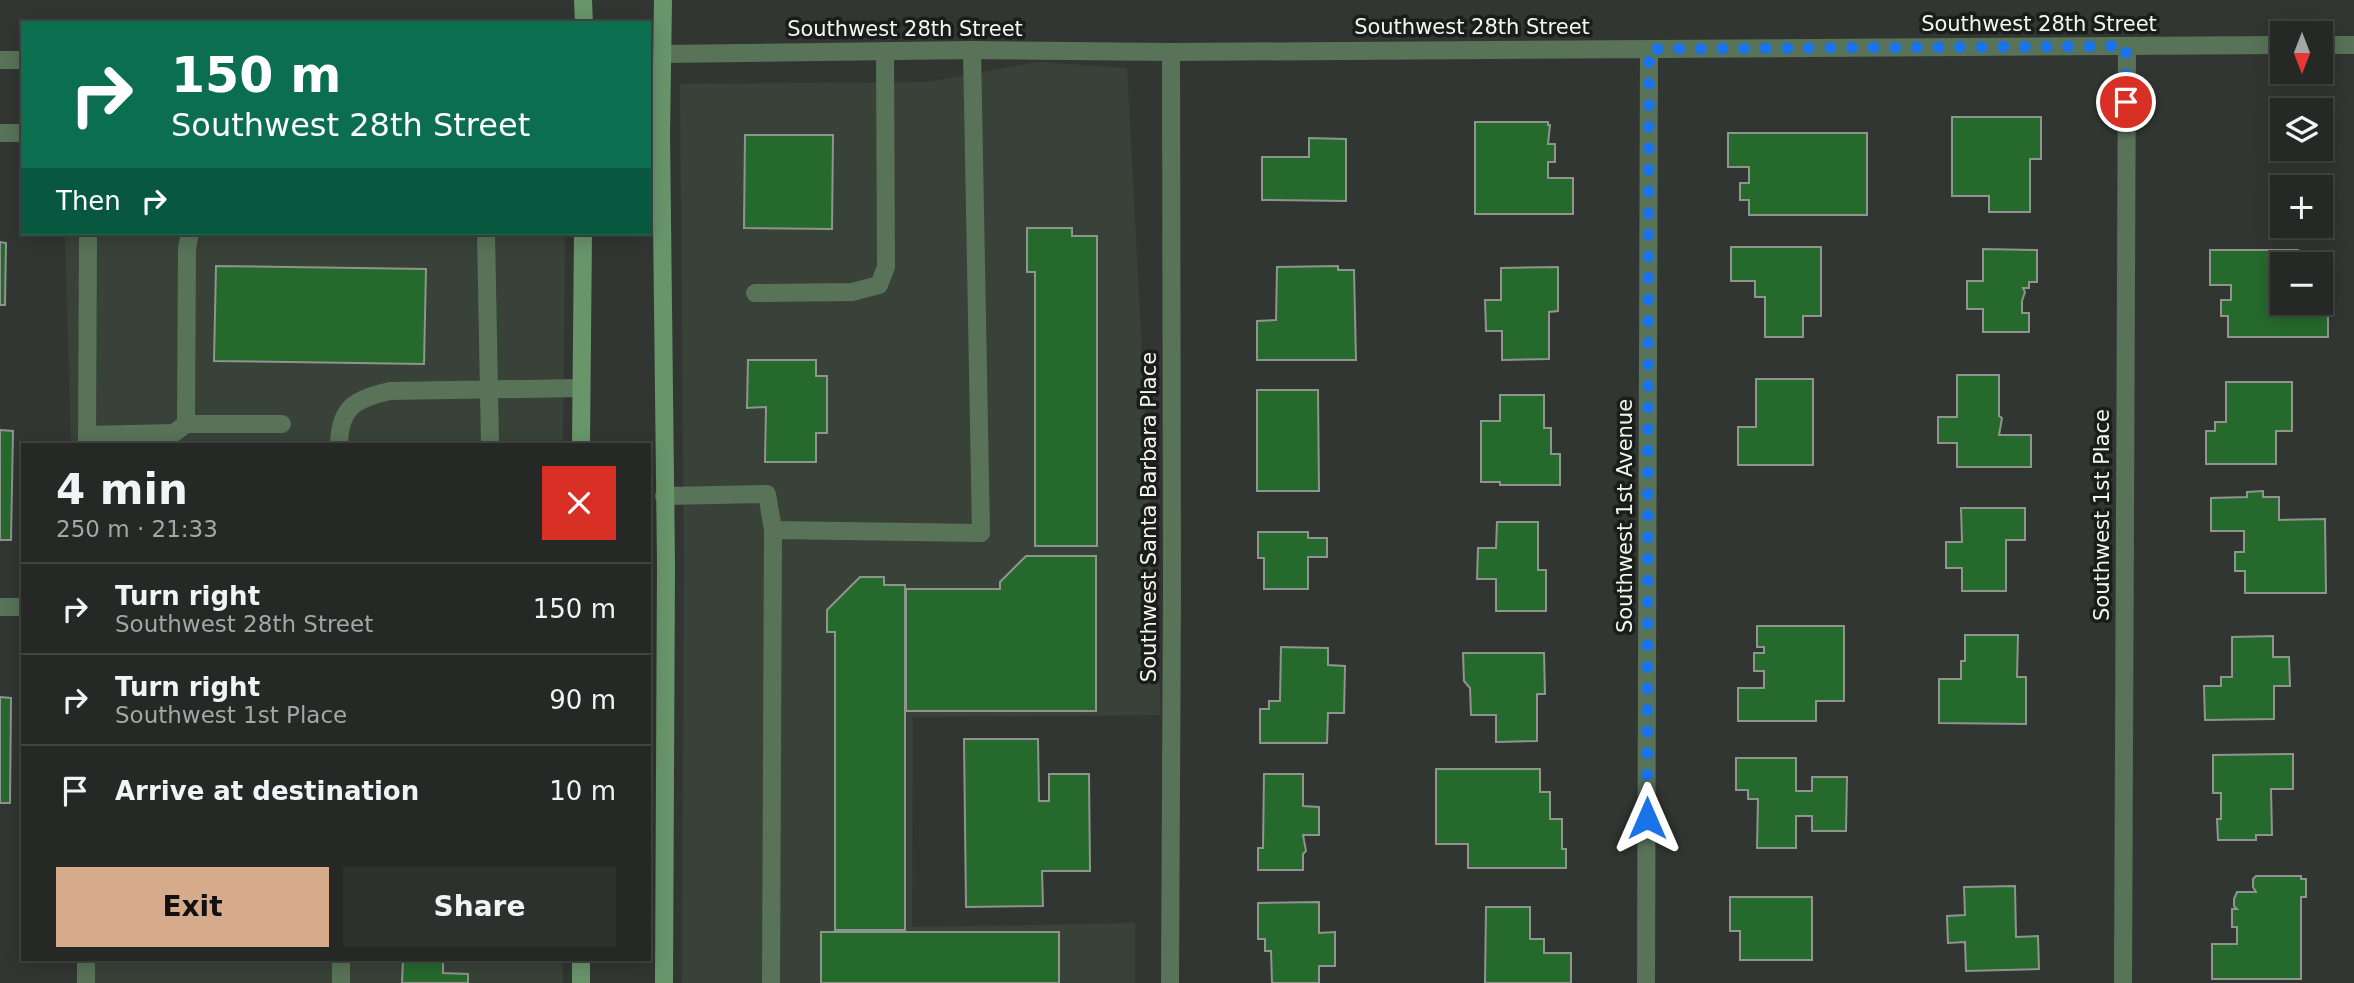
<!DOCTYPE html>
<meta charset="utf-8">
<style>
body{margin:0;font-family:"DejaVu Sans",sans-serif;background:#2e302e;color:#f1f3f6;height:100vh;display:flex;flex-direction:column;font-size:26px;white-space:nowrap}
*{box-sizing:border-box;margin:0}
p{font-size:23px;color:#a4a6a7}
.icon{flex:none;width:38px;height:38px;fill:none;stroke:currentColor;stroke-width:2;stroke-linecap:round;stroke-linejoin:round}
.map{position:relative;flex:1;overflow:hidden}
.panel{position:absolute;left:21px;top:443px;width:630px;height:518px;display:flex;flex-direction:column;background:#262826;border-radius:0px;box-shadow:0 4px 18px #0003,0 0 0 2px #424443}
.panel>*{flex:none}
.guide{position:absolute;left:21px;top:21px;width:630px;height:214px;border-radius:0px;box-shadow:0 4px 18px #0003,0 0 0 2px #424443;background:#0b6e4f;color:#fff;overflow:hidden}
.needle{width:46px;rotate:180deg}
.tools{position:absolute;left:2270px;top:21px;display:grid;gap:14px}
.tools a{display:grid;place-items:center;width:63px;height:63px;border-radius:0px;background:#262826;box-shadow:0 4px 18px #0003,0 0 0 2px #424443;font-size:35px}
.pin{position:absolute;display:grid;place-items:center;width:60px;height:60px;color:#fff;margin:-30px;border:4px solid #fff;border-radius:50%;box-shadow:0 2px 7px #0007}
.me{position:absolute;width:77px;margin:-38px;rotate:0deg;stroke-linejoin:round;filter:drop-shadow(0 0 5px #0008)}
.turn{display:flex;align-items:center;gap:24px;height:147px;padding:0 35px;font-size:32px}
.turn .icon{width:91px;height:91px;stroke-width:2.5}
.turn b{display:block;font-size:49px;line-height:60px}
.then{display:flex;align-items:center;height:66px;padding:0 35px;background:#0003;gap:14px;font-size:26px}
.round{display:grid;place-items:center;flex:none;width:74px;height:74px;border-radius:0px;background:#2e302e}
.headline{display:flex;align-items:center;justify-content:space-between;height:119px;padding:0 35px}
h1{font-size:42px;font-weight:600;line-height:52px}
.primary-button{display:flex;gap:14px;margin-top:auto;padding:14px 35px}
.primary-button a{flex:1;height:80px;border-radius:0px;background:#d6ab8b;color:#111;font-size:28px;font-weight:600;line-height:80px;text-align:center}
.primary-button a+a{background:#2e302e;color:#f1f3f6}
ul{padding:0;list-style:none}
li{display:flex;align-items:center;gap:21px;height:91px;padding:0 35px;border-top:2px solid #424443}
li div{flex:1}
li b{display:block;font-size:26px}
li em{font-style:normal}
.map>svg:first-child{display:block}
.built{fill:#384238}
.building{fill:#26692d;stroke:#8f948f;stroke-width:2}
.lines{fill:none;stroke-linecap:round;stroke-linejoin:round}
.service{stroke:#587358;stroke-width:18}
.minor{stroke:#587358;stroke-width:18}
.tertiary{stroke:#587358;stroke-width:18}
.secondary{stroke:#69956b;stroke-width:18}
.route{stroke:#1a73e8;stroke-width:12;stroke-dasharray:0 21.6}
.labels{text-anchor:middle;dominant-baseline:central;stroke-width:7;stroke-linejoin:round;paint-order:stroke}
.street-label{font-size:21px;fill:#f3f6f3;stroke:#1b1d1b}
</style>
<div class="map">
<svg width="2354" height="983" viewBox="0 0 2354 983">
<rect width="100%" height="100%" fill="#323632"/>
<path class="built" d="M1039 62 1127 68 1161 715 913 717 912 927 1135 923V983H682L684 564 680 84 927 82Z
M65 233H565L563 444H71Z
M85 959H563V983H86Z"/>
<path class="building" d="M1952 117H2041V159H2030V212H1989V196H1952Z
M1475 122H1548V125H1550L1548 144H1555V162H1548V178H1573V214H1475Z
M1728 133H1867V215H1749V200H1740V183H1749V167H1728Z
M745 135H833L832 229 744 228Z
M1309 138 1346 139V201L1262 200V157H1309Z
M1027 228H1072V236H1097V546H1035V272H1027Z
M0 242 6 243 5 305H0Z
M1731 247H1821V316H1803V337H1765V297H1755V281H1731Z
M1983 249 2037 250V282H2029V288H2023L2025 292 2022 301V313H2029V332H1983V309H1967V281H1983Z
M2210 250H2298V264H2282V303H2320V271H2328V337H2228V316H2221V300H2231V285H2210Z
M216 266 426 269 424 364 214 361Z
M1338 266V270H1354L1356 360H1257V321L1276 320 1277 267Z
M1558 267V311L1549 312V359L1502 360V331H1486L1485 300H1501V268Z
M748 360H816V376H827V433H816V462H765L766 407 747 408Z
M1957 375H1999V416L2002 418 1999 435H2031V467H1957V443H1938V417H1957Z
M1756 379H1813V465H1738V427H1756Z
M2226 382H2292V431H2276V464H2206V431H2215V422H2226Z
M1257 390H1318L1319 491H1257Z
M1500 395H1544V428H1551V454H1560V485H1500V482H1481V421H1500Z
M0 430 13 431 11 540H0Z
M2263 491V497H2279V520L2325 519 2326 593H2245V571H2235V552H2244V531H2211V498L2247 497V492Z
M1961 508H2025V540H2006V591H1962V568H1946V542H1962Z
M1497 522H1538V570H1546V611H1496V579H1477L1478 548H1496Z
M1258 532H1308V538H1327V557H1308V589H1264V558H1258Z
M1026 556H1096V711H906V589H1000V582Z
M860 577H884V585H905V930H835V632H827V610Z
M1757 626H1844V701H1816V721H1738V688H1764V671H1754V653H1764V647H1757Z
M1965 635H2018L2017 677H2026V724L1939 723V679H1961V661H1965Z
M2273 636V657H2289L2290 686H2274V719L2205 720 2204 686H2221V677H2232V637Z
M1281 647 1328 648V665L1345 666 1344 713H1328L1327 743H1260V709H1269V701H1280Z
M1463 653H1544L1545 694H1537V741L1496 742V715H1471L1470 688 1464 681Z
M0 697 11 698 10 803H0Z
M964 739H1038L1039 801H1049V774H1089L1090 871H1042L1043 906 966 907Z
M2293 754V789H2271L2272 835H2256V840H2218L2217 819H2221V793H2213V755Z
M1736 758H1796V791H1812V777H1847L1846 831H1812V816H1796V848H1757L1758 799H1748V790H1736Z
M1436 769H1540V792H1550V819H1562V849H1566V868H1468V844H1436Z
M1264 774H1303V806L1319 807V835H1303L1306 851 1303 854V870H1258V848H1263Z
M2256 876H2301V879H2306V897H2301V979H2212V944H2237V927H2232V909H2237L2234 906V899L2237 892H2256L2253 887V879Z
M2015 886 2016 937 2038 936 2039 969 1966 971 1965 942 1948 943 1947 916 1965 915 1964 887Z
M1730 897H1812V960H1740V931H1730Z
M1319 902V933L1335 932V966H1319V983H1272L1271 951H1265V939H1258V903Z
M1486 907H1530V939H1544V953H1571V983H1485Z
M821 932H1059V983H821Z
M403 959H443V973L468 974V983H402Z"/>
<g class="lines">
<path class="service" d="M486 233 490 444
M755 293 852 292 879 285 886 267 885 52
M186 424H282
M87 435 174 433 186 424 187 248 190 233
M339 444C340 406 356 399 390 391L581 388
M664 496 767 494 773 530
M341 959V983
M771 983 773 530 981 533 972 50"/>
<path class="minor" d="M2320 45H2354
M663 54 972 50 1171 52 2282 45
M87 444 88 233
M0 607H23
M86 983V959
M1170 983 1172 592 1171 52
M1646 983 1649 49
M2123 983 2127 46"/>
<path class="tertiary" d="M0 60H23
M0 133H23"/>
<path class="secondary" d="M583 0 584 23
M663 0 661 134 666 564 664 983
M581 444 583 233
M581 959V983"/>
</g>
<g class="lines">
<path class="route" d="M1647 818 1649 49 2126 46V102"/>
</g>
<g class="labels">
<g class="street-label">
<text x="2039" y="24">Southwest 28th Street</text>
<text x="1472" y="27">Southwest 28th Street</text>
<text x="905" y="29">Southwest 28th Street</text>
<text transform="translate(2102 515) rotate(-90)">Southwest 1st Place</text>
<text transform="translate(1625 516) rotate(-90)">Southwest 1st Avenue</text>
<text transform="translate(1149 517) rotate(-90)">Southwest Santa Barbara Place</text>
</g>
</g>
</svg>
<div class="tools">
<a><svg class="needle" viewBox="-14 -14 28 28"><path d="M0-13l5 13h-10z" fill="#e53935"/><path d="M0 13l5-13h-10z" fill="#a4a6a7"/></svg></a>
<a><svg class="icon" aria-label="layers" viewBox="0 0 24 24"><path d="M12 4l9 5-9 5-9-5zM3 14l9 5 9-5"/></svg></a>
<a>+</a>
<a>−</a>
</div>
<div class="pin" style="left:2126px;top:102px;background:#d93025"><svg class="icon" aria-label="arrive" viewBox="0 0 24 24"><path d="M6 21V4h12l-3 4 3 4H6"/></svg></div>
<svg class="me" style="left:1647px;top:818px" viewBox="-20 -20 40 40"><path d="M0-17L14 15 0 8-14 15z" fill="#1a73e8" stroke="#fff" stroke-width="4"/></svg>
<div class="guide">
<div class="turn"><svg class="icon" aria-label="right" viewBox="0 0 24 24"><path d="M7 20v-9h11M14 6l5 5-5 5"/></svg><div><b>150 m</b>Southwest 28th Street</div></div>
<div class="then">Then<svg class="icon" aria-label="right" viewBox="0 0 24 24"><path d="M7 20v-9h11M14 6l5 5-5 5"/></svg></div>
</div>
<section class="panel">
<div class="headline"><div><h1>4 min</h1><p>250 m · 21:33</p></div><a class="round" style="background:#d93025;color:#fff"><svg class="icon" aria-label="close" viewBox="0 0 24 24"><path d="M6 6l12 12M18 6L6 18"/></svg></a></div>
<ul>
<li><svg class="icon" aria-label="right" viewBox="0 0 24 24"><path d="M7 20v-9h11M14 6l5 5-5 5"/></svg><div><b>Turn right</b><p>Southwest 28th Street</p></div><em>150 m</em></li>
<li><svg class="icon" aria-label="right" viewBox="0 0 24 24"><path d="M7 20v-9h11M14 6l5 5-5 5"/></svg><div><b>Turn right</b><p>Southwest 1st Place</p></div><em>90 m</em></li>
<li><svg class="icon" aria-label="arrive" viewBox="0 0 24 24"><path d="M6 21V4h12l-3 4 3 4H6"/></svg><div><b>Arrive at destination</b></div><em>10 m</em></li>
</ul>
<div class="primary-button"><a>Exit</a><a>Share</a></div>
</section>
</div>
